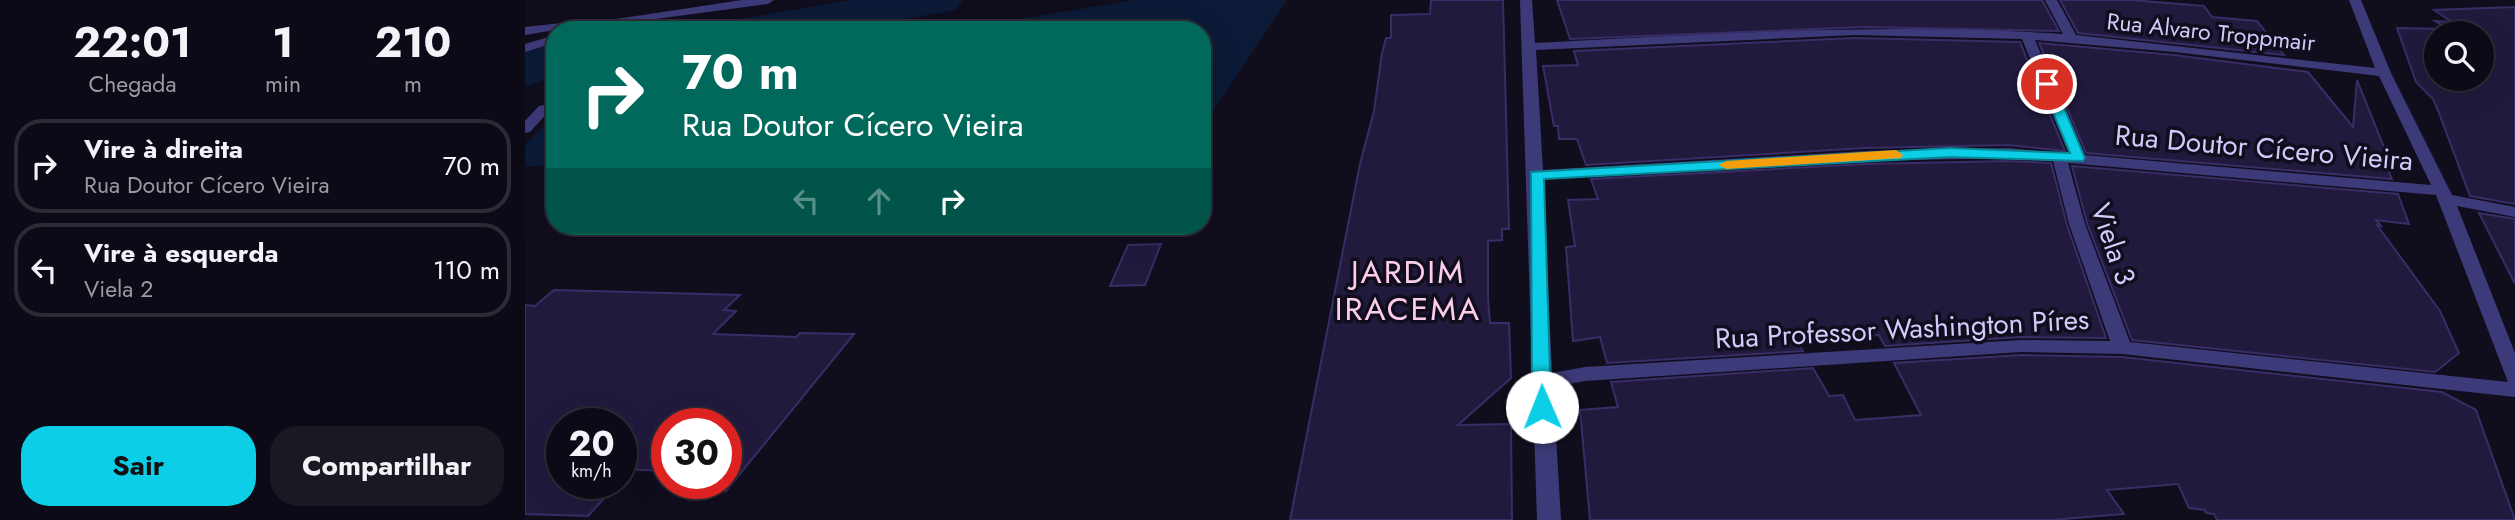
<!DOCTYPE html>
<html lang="pt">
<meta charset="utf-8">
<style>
body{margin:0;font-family:Jost,sans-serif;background:#1a1823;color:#f1f3f6;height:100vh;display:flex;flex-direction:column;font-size:26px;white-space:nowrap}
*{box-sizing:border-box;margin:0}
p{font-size:23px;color:#9a9aa1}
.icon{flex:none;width:38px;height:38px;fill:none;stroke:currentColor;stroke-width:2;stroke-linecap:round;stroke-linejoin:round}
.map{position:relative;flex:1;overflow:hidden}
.details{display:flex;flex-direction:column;background:#0c0a16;width:525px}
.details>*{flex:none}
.top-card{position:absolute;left:21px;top:21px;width:665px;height:214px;border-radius:28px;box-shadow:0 7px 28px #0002,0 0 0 2px #2c2b35;background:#00695c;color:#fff;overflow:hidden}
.buttons{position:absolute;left:1899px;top:21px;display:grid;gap:14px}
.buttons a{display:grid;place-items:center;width:70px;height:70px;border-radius:50%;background:#0c0a16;box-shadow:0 7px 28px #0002,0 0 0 2px #2c2b35;font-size:35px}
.speed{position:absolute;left:21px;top:408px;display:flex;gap:14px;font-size:35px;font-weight:700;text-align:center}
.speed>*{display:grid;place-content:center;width:91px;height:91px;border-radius:50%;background:#0c0a16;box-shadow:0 7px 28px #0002,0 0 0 2px #2c2b35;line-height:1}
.speed small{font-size:18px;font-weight:400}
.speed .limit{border:10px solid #d22;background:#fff;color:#111}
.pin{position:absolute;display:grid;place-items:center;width:60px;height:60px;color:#fff;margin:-30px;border:4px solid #fff;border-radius:50%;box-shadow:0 2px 7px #0007}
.me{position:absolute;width:77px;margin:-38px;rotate:359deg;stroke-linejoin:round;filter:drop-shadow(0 0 5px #0008)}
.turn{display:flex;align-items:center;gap:24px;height:147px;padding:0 21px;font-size:32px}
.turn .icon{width:91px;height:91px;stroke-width:2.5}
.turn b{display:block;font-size:49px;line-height:60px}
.lanes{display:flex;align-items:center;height:66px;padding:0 21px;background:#0003;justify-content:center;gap:35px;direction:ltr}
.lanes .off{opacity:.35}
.eta{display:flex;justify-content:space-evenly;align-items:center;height:119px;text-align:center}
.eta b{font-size:42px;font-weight:700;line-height:49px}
.button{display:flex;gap:14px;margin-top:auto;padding:14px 21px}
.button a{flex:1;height:80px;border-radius:28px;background:#0ccfe7;color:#111;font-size:28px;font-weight:700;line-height:80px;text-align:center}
.button a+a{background:#1a1823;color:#f1f3f6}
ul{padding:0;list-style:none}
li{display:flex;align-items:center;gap:21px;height:94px;margin:0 14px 10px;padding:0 7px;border:4px solid #2c2b35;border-radius:28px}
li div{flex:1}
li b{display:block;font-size:26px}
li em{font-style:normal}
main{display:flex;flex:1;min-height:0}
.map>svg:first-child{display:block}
.water{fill:#0b1b37}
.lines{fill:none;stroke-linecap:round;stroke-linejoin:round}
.canal{fill:#0b1b37;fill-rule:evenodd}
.river{fill:#0b1b37;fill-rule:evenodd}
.building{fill:#211a3d;stroke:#392d67;stroke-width:2;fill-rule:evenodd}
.minor{fill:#3d3a79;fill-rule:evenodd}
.route{fill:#0ccfe7;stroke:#088796;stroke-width:2}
.slow{fill:#f59e0b}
.labels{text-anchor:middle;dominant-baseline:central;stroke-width:7;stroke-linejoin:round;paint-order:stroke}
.far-street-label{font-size:23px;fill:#d1cbfc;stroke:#100d1d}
.street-label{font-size:28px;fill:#d1cbfc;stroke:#100d1d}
.quarter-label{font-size:32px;letter-spacing:2px;fill:#fccdeb;stroke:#100d1d}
</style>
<main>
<section class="details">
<div class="eta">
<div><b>22:01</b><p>Chegada</p></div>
<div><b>1</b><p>min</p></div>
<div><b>210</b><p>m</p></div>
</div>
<ul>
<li><svg class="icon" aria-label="right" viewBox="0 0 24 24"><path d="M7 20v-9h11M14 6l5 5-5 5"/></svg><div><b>Vire à direita</b><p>Rua Doutor Cícero Vieira</p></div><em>70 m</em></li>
<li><svg class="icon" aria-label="left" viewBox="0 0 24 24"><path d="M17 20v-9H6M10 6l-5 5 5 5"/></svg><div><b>Vire à esquerda</b><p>Viela 2</p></div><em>110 m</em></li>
</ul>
<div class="button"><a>Sair</a><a>Compartilhar</a></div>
</section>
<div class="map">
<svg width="1990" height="520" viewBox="0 0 1990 520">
<rect width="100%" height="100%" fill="#100d1d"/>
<path class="water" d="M610 0H762L689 110 677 117V30H429Z
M30 115V165L0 167V145Z"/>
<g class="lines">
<path class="canal" d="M336 6 346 8 372 30H339L322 14 326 8Z"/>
<path class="river" d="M326 0H438L431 10 317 30H202L209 20Z
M30 44V77L0 86V52Z"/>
</g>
<path class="building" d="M906 0H978L984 229H977V240L963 241V298L965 323H984L986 378 933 425 986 424 987 520H765L835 164 849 111 857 53 861 38H866V15L905 14Z
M1032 0H1517L1534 31 1340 27 1045 39Z
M1535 0H1606L1679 6 1687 17 1732 21 1759 55 1553 33Z
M1990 7V204L1945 196 1914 113 1908 99 1891 82 1872 28 1922 29 1910 21 1927 22 1909 10ZM1911 33H1956V79H1911Z
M1330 38 1495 42 1540 151 1484 145 1340 148 1061 165 1052 139H1034L1033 126H1029L1018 66 1053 65 1049 51Z
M1514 43 1649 55 1783 72 1828 127 1832 80 1864 160H1859L1867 179 1561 153Z
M1484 161 1526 163 1542 225 1581 338 1496 337 1360 346 1354 335 1272 342 1278 351 1082 363 1075 337 1048 341 1041 247 1050 246 1043 200 1073 199 1066 179 1340 164Z
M1547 166 1873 194 1884 224 1851 220 1856 226 1852 225 1915 311 1934 353 1910 372 1607 340 1562 223Z
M1954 213 1990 219V284Z
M636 244 620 285 585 286 603 245Z
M29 290 215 295 199 310 211 311 188 334 271 337 275 333 329 334 201 491V424H142V471L96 469V424H37V483H93L63 516 0 514V305L10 306Z
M1496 355 1597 357 1917 392 1951 410 1990 520H1692L1689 514 1681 513 1680 510 1664 508 1653 484 1582 490 1599 514 1526 520H1065L1055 410 1093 407 1086 382 1288 368 1304 396 1318 395 1330 420 1396 415 1369 363Z"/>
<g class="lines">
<path class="minor" d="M217 0H249L243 4 93 24 76 30H30L0 35V27L73 19 78 21Z
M995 0H1007L1010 43C1186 34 1361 22 1538 34L1520 0H1532L1551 35 1850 68 1824 0H1836L1866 73 1927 195 1990 207V217L1932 206 1990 353V397L1597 354 1496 352 1060 381 1028 387 1036 520H1012ZM1330 35 1497 39 1544 154 1484 148 1340 151 1018 170 1011 50ZM1510 40 1649 52 1854 76 1906 185 1559 155ZM1484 158 1528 161 1544 224 1585 341 1496 340 1060 367 1027 373 1018 179 1340 161ZM1543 163 1911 195 1983 382 1605 342 1560 224Z
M30 35V43L0 52V44Z
M19 105 26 109 5 132 0 133V121L14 106Z"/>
</g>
<path class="route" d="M1522 81 1529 84 1560 158 1558 161 1425 157 1019 179 1026 407 1023 411H1010L1007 407 1006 172 1425 148 1545 153 1516 84Z"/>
<path class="slow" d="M1371 150 1378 155 1376 158 1201 169 1194 165 1201 161Z"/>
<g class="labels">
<g class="far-street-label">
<text transform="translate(1686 32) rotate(6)">Rua Alvaro Troppmair</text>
</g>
<g class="street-label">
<text transform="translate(1739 148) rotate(5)">Rua Doutor Cícero Vieira</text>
<text transform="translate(1588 244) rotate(71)">Viela 3</text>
<text transform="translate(1377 329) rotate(-3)">Rua Professor Washington Píres</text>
</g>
<g class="quarter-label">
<text x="883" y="272">JARDIM<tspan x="883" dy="37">IRACEMA</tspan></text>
</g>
</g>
</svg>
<div class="buttons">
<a><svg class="icon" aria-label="search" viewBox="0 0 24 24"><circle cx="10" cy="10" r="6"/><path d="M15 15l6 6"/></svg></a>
</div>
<div class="speed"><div>20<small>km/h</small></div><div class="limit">30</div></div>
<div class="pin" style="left:1522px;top:84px;background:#d93025"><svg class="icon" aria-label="arrive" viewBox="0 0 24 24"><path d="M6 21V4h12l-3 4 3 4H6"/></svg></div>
<svg class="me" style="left:1017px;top:407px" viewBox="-20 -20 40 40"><circle r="19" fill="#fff"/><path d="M0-13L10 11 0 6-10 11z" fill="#0ccfe7"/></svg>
<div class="top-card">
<div class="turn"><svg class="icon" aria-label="right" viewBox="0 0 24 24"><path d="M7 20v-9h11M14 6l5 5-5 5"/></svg><div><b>70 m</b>Rua Doutor Cícero Vieira</div></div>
<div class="lanes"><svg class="icon off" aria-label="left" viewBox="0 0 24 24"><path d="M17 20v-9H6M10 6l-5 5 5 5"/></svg><svg class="icon off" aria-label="ahead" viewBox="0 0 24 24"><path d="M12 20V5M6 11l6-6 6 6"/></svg><svg class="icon" aria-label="right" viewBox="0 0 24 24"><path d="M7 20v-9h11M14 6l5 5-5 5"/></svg></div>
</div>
</div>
</main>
